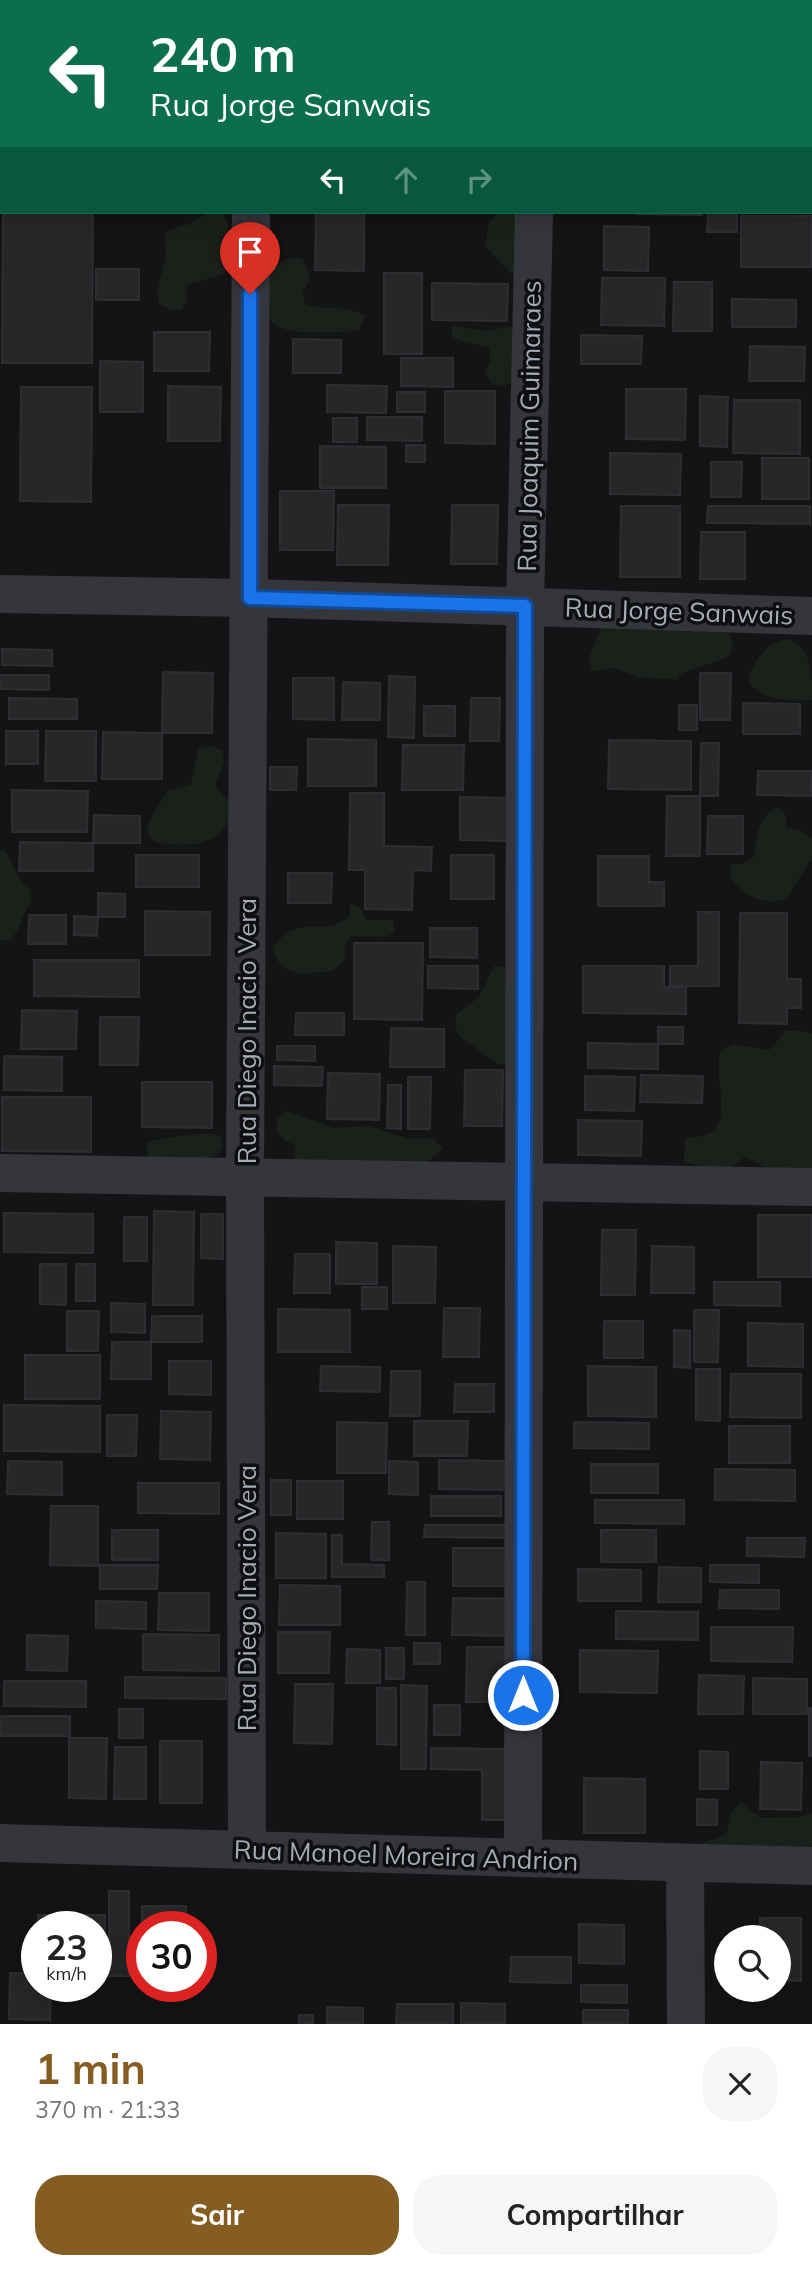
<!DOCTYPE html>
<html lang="pt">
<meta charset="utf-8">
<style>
body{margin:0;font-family:Mulish,sans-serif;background:#f6f6f6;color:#222;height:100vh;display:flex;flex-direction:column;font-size:26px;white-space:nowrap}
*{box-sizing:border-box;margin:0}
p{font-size:23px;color:#767676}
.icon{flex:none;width:38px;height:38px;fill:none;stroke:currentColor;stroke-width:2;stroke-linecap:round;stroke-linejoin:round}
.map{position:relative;height:2024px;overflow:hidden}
.sheet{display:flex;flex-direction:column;background:#fff;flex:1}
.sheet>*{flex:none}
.top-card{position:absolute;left:0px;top:0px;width:812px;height:214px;box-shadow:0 4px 18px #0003;background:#0b6e4f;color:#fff;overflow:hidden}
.controls{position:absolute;left:714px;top:1925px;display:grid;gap:14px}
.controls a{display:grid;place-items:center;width:77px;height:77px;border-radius:50%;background:#fff;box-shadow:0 4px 18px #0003;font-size:35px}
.speed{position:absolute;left:21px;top:1911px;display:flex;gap:14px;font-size:35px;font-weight:700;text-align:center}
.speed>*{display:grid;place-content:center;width:91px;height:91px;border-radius:50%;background:#fff;box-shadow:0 4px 18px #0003;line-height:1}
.speed small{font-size:18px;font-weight:400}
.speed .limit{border:10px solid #d22;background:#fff;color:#111}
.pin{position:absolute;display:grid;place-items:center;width:60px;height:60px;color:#fff;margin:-72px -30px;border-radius:50% 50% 50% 0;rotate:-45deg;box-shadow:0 0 7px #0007}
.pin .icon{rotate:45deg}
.me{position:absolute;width:77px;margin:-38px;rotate:0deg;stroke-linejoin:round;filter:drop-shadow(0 0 5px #0008)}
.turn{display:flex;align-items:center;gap:24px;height:147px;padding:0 35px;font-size:32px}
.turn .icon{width:91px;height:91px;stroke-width:2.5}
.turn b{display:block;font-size:49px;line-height:60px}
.lanes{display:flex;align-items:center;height:66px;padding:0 35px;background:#0003;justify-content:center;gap:35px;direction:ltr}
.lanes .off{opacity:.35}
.round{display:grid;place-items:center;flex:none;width:74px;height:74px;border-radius:28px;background:#f6f6f6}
.head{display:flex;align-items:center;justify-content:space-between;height:119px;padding:0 35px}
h1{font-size:42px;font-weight:700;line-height:52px;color:#855d22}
.primary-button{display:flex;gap:14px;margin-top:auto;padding:14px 35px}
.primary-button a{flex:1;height:80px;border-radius:28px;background:#855d22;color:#fff;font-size:28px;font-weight:700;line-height:80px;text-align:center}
.primary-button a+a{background:#f6f6f6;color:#222}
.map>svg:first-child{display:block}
.green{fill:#1a211a}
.building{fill:#27272a;stroke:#2e2e32;stroke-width:2}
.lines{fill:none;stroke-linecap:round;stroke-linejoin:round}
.minor{stroke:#35363b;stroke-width:38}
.route-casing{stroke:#114b97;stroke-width:18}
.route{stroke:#1a73e8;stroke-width:12}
.labels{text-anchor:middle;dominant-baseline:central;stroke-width:7;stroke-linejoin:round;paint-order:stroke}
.street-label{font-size:26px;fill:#a4acb8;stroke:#0f0f11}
</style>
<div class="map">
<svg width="812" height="2024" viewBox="0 0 812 2024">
<rect width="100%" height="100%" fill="#141416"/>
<path class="green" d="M208 212 223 213 228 224 225 273C211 280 200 279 185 286L187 299 182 310H170L159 304 157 290 166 256 165 232 189 224Z
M513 212 521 218 522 267 511 273 485 246 489 221 499 213Z
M290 258 302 259C311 272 312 279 303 292L305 304C326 311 347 304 365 316L359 331C338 331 277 339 268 317 264 307 264 294 261 284L279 263Z
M452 326 487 331 511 326 520 332 515 380 504 386 492 383 485 373 490 361 489 348 452 338Z
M603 623 728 630 733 642 731 654C714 668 692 662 677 680L638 677 615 668 592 671 589 658Z
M787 639C812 647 812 673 812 700 788 701 764 702 748 682 753 661 765 643 787 639Z
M211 746 223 751 224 763 215 786 231 804C229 848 188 848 154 842L147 832 150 819 168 790 191 785 198 749Z
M777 807 786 815V827L798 829 812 838V858L786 899C762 905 745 897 730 878L731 864H743L754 857C756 837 758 817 777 807Z
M0 851H5C16 864 14 878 30 889L32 901C20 914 23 929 9 941L0 940Z
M350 903 362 909 366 920H393L395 933 384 937 350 936 344 948 345 959 333 971C307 973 280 980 273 948 297 911 323 940 350 915Z
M494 966 505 967 510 1064H498L459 1036 455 1025 457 1013C485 995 480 994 494 966Z
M798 1030 812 1034V1171L768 1168 744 1157C727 1177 707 1167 684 1162L685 1138C745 1138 710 1083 721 1050L733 1044 769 1050 786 1031Z
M286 1111 334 1128 371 1126 408 1139H434L443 1149 424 1165 301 1167 294 1157 296 1145 285 1141 277 1132V1119Z
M209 1133 221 1136 223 1148 206 1165 149 1167 147 1143C158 1138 196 1134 209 1133Z
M741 1802 760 1818 799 1817 812 1813V1858L701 1855 702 1843 726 1835 732 1811Z"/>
<path class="building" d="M3 212H93L92 363H2Z
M636 212H703L702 215 636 214Z
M708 212H737V232H707Z
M316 214H364V271L315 270Z
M741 216H812V267H741Z
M604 226 649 227 648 271 604 270Z
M96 269H139V300H96Z
M384 273H422V354H384Z
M602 278H665L664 326 601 325Z
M674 282H712V331H673Z
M432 283 508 284 507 321 432 320Z
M732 299 796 300V327H732Z
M154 332H210L209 371H154Z
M581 335 642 336 641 364H581Z
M293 339 341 340V373H293Z
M750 346 805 347 804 381H749Z
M401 358H453V387L401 386Z
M100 361 143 362V412H100Z
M327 385 387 386 386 413 327 412Z
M168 386 221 387 220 441H168Z
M21 387H92L91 502 20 501Z
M626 389H686L685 440 626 439Z
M445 391H495V444L445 443Z
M397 392H425V412H397Z
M700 396 728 397 727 447 700 446Z
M734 400H800V454L733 453Z
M367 417H422V441L367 440Z
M333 418H357V442H333Z
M406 445H425V462H406Z
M320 446 386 447V488H320Z
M610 453 681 454 680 495 610 494Z
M762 458H809V499H762Z
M711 462H742L741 497H711Z
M280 491H334L333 550H280Z
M338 505H389L388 565H337Z
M452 505H498L497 564H451Z
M621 506H680V577H620Z
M708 506H810V524L707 523Z
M701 532H745V579H700Z
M2 649 52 650V666L2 665Z
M163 672 213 673 212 733H162Z
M700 673H731L730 720H700Z
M0 675H49V690L0 689Z
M389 676 415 677 414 738 388 737Z
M293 678H334V720L293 719Z
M343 682 380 683V720H342Z
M9 698 77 699V719H9Z
M471 698H500L499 741H470Z
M743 703 800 704V734H743Z
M679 705H697V730H679Z
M424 706H455V736H424Z
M6 731H38V764H6Z
M46 731H96V781H45Z
M103 732 162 733V779H102Z
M308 739 376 740V786H308Z
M609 740 691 741V790L608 789Z
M701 743H719L718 796H700Z
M403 745H464L463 790H402Z
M270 767H297L296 790H270Z
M758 771H812L811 796 757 795Z
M12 790 88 791 87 832H12Z
M350 793H384V846L432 847 431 871 413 870 412 910 365 909V870H349Z
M667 796H700V856H666Z
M460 797 510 798 509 841 460 840Z
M94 815 140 816V843H93Z
M708 816H743V854H707Z
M20 842 93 843V871H19Z
M136 855H199V887H136Z
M451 855H494V899H451Z
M598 856H649V882H664V906H598Z
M288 873H332L331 903H288Z
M98 893 125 894V917H98Z
M145 911 210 912V955H145Z
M698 912H719V986H670V966H698Z
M740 913H787V979H801V1008H787V1024L739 1023Z
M29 915H66V944H28Z
M74 916 98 917 97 936 74 935Z
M430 928H477V958L430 957Z
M354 943H423L422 1020 354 1019Z
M34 960H139V997L34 996Z
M428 966H478V989L428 988Z
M583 966H664V987H686V1014L583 1013Z
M22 1010 77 1011 76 1049H21Z
M296 1013H344V1035H295Z
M100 1017H139L138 1065H100Z
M658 1027H683V1044H658Z
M391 1028 444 1029V1067H390Z
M588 1043 658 1044V1069L588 1068Z
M277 1046H315V1061L277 1060Z
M4 1056 62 1057V1091L4 1090Z
M274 1066 323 1067 322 1086 274 1085Z
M465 1070H503L502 1126H464Z
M328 1073 380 1074 379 1120 327 1119Z
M641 1075 703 1076 702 1103 640 1102Z
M585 1076 635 1077 634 1111 585 1110Z
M408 1077H431L430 1129H408Z
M142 1082H212V1128L142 1127Z
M388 1085H401V1129L387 1128Z
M2 1097H91V1152L2 1151Z
M578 1120 642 1121 641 1156 578 1155Z
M154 1211 194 1212 193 1305H153Z
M4 1213 93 1214V1253L4 1252Z
M201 1214H223V1259L201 1258Z
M758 1215H812V1277H758Z
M124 1217H147V1261H124Z
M602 1230H636L635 1295H601Z
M336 1242 377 1243V1284H336Z
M393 1246 436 1247 435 1303H393Z
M652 1246 694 1247V1293H651Z
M295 1254H330V1293H294Z
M40 1264H66V1305L40 1304Z
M76 1264H95V1301H76Z
M714 1282H780V1306L714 1305Z
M362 1287H387V1309H362Z
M111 1303 145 1304V1333L111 1332Z
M444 1308H480L479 1357H443Z
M278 1309 350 1310V1352H278Z
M694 1310H719L718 1362H694Z
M67 1311H99L98 1351H67Z
M152 1316H202V1342H151Z
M604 1321H643V1358H604Z
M748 1323 803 1324V1367L748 1366Z
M674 1330 690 1331V1368L674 1367Z
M112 1342H151V1379H111Z
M25 1355H100V1399H25Z
M169 1361H211V1395L169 1394Z
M321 1366 380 1367V1392L320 1391Z
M588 1366 656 1367V1417L588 1416Z
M696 1369H720V1421L696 1420Z
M391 1371H420V1416H390Z
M731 1374H801V1418L730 1417Z
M455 1384H494V1412H454Z
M4 1405 100 1406V1452L4 1451Z
M161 1411 211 1412 210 1460 160 1459Z
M107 1415H137L136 1456H107Z
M414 1421H468L467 1456H414Z
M337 1422 387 1423 386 1473H337Z
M574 1422 649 1423V1449L574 1448Z
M729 1426H790V1463H729Z
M439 1460 510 1461V1490L439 1489Z
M8 1461 62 1462V1495L7 1494Z
M389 1461 418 1462V1495L389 1494Z
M591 1464H658V1493H591Z
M715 1469 795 1470V1501L715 1500Z
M271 1480H291V1515H271Z
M297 1481H343V1519H297Z
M138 1483H219V1514L138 1513Z
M431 1496H501V1516H431Z
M595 1500H684V1524L595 1523Z
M51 1506H98V1566L50 1565Z
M372 1522H389V1560H371Z
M425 1525H518V1538L424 1537Z
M112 1530H158V1560H112Z
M601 1530H656V1562H601Z
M276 1533 326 1534V1578H276Z
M332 1535H342V1564L384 1565V1577H332Z
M747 1538H805L804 1557 747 1556Z
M453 1548H509V1586H453Z
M100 1565H158L157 1589H100Z
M710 1565H759V1583L710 1582Z
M659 1567 701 1568V1602H658Z
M578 1569 641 1570V1601H578Z
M407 1582H425V1635H406Z
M280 1585 340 1586V1625H279Z
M720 1590H779V1609L719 1608Z
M159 1593H209V1631L158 1630Z
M453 1598 519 1599 518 1636 452 1635Z
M96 1601 146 1602V1629L96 1628Z
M616 1611 698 1612V1640L616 1639Z
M711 1627H793L792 1662 711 1661Z
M278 1632H330L329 1673H278Z
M143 1634 219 1635V1671L143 1670Z
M27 1635 68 1636 67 1671 27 1670Z
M414 1643H440V1664H414Z
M467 1647H510V1702H466Z
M386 1648H404V1679H386Z
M347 1649 380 1650V1683H346Z
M580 1650 658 1651 657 1693 580 1692Z
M699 1675 744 1676 743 1714H698Z
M125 1677 226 1678V1699L125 1698Z
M753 1678 807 1679V1714H753Z
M4 1681H86V1707L4 1706Z
M295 1684H333L332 1744 294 1743Z
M401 1685 427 1686 426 1769H401Z
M377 1688H396V1745L377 1744Z
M434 1705H460V1735H434Z
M809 1708H812V1756H809Z
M119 1709H143V1738H119Z
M0 1716H70V1736H0Z
M69 1738H107L106 1799 69 1798Z
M160 1741H202V1803H160Z
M115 1747H146V1799H114Z
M431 1748 510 1749V1820H482V1770L431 1769Z
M700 1751 728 1752V1789H700Z
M761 1762 802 1763 801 1810 760 1809Z
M584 1778 645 1779V1833H584Z
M697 1799 717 1800V1825H697Z
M109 1891H129V1976H109Z
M142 1906H186V1927H142Z
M38 1915H105L104 1969H96V1927H38Z
M760 1918H801V1981L779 1980V1937H760Z
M579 1924 624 1925V1964L579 1963Z
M511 1957H571V1983L510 1982Z
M10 1973H37V1986H51L50 2020 9 2019Z
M581 1985H627V2003L581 2002Z
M461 2003 505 2004V2024H461Z
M397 2004H453V2024H396Z
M327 2007 363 2008V2024H327Z
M583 2010H628V2024H583Z
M299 2015H313V2024H299Z"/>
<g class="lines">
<path class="minor" d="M251 2V0
M539 2V0
M0 594 250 598 812 616
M0 1173 812 1187
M0 1843 812 1866
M247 1850 245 1175 251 212
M523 1858 525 606 534 212
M685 1864 686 2024"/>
</g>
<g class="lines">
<g class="route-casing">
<path id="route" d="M250 294V598L525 606 523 1695"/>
</g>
<use href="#route" class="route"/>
</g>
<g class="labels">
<g class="street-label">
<text transform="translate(529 426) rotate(-89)">Rua Joaquim Guimaraes</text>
<text transform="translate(679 611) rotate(2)">Rua Jorge Sanwais</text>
<text transform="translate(246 1031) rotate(-90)">Rua Diego Inacio Vera</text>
<text transform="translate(246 1598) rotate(-90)">Rua Diego Inacio Vera</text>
<text transform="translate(406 1855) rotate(2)">Rua Manoel Moreira Andrion</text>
</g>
</g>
</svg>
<div class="controls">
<a><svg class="icon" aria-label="search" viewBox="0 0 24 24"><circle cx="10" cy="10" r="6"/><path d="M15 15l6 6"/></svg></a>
</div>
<div class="speed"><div>23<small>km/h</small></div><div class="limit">30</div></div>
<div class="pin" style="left:250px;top:294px;background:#d93025"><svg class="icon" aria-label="arrive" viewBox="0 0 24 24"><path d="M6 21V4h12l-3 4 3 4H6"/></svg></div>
<svg class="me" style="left:523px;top:1695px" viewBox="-20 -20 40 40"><circle r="17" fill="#1a73e8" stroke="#fff" stroke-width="3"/><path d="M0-11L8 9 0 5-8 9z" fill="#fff"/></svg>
<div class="top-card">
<div class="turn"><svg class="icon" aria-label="left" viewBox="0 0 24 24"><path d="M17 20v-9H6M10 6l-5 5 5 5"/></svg><div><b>240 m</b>Rua Jorge Sanwais</div></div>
<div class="lanes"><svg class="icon" aria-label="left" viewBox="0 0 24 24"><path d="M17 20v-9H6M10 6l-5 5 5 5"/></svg><svg class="icon off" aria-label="ahead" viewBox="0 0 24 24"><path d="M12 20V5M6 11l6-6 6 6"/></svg><svg class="icon off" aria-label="right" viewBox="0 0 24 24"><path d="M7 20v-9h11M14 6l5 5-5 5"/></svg></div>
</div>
</div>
<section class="sheet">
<div class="head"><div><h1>1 min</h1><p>370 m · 21:33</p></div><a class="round"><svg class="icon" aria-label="close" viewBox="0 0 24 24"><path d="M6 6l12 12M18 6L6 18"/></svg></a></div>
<div class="primary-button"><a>Sair</a><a>Compartilhar</a></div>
</section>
